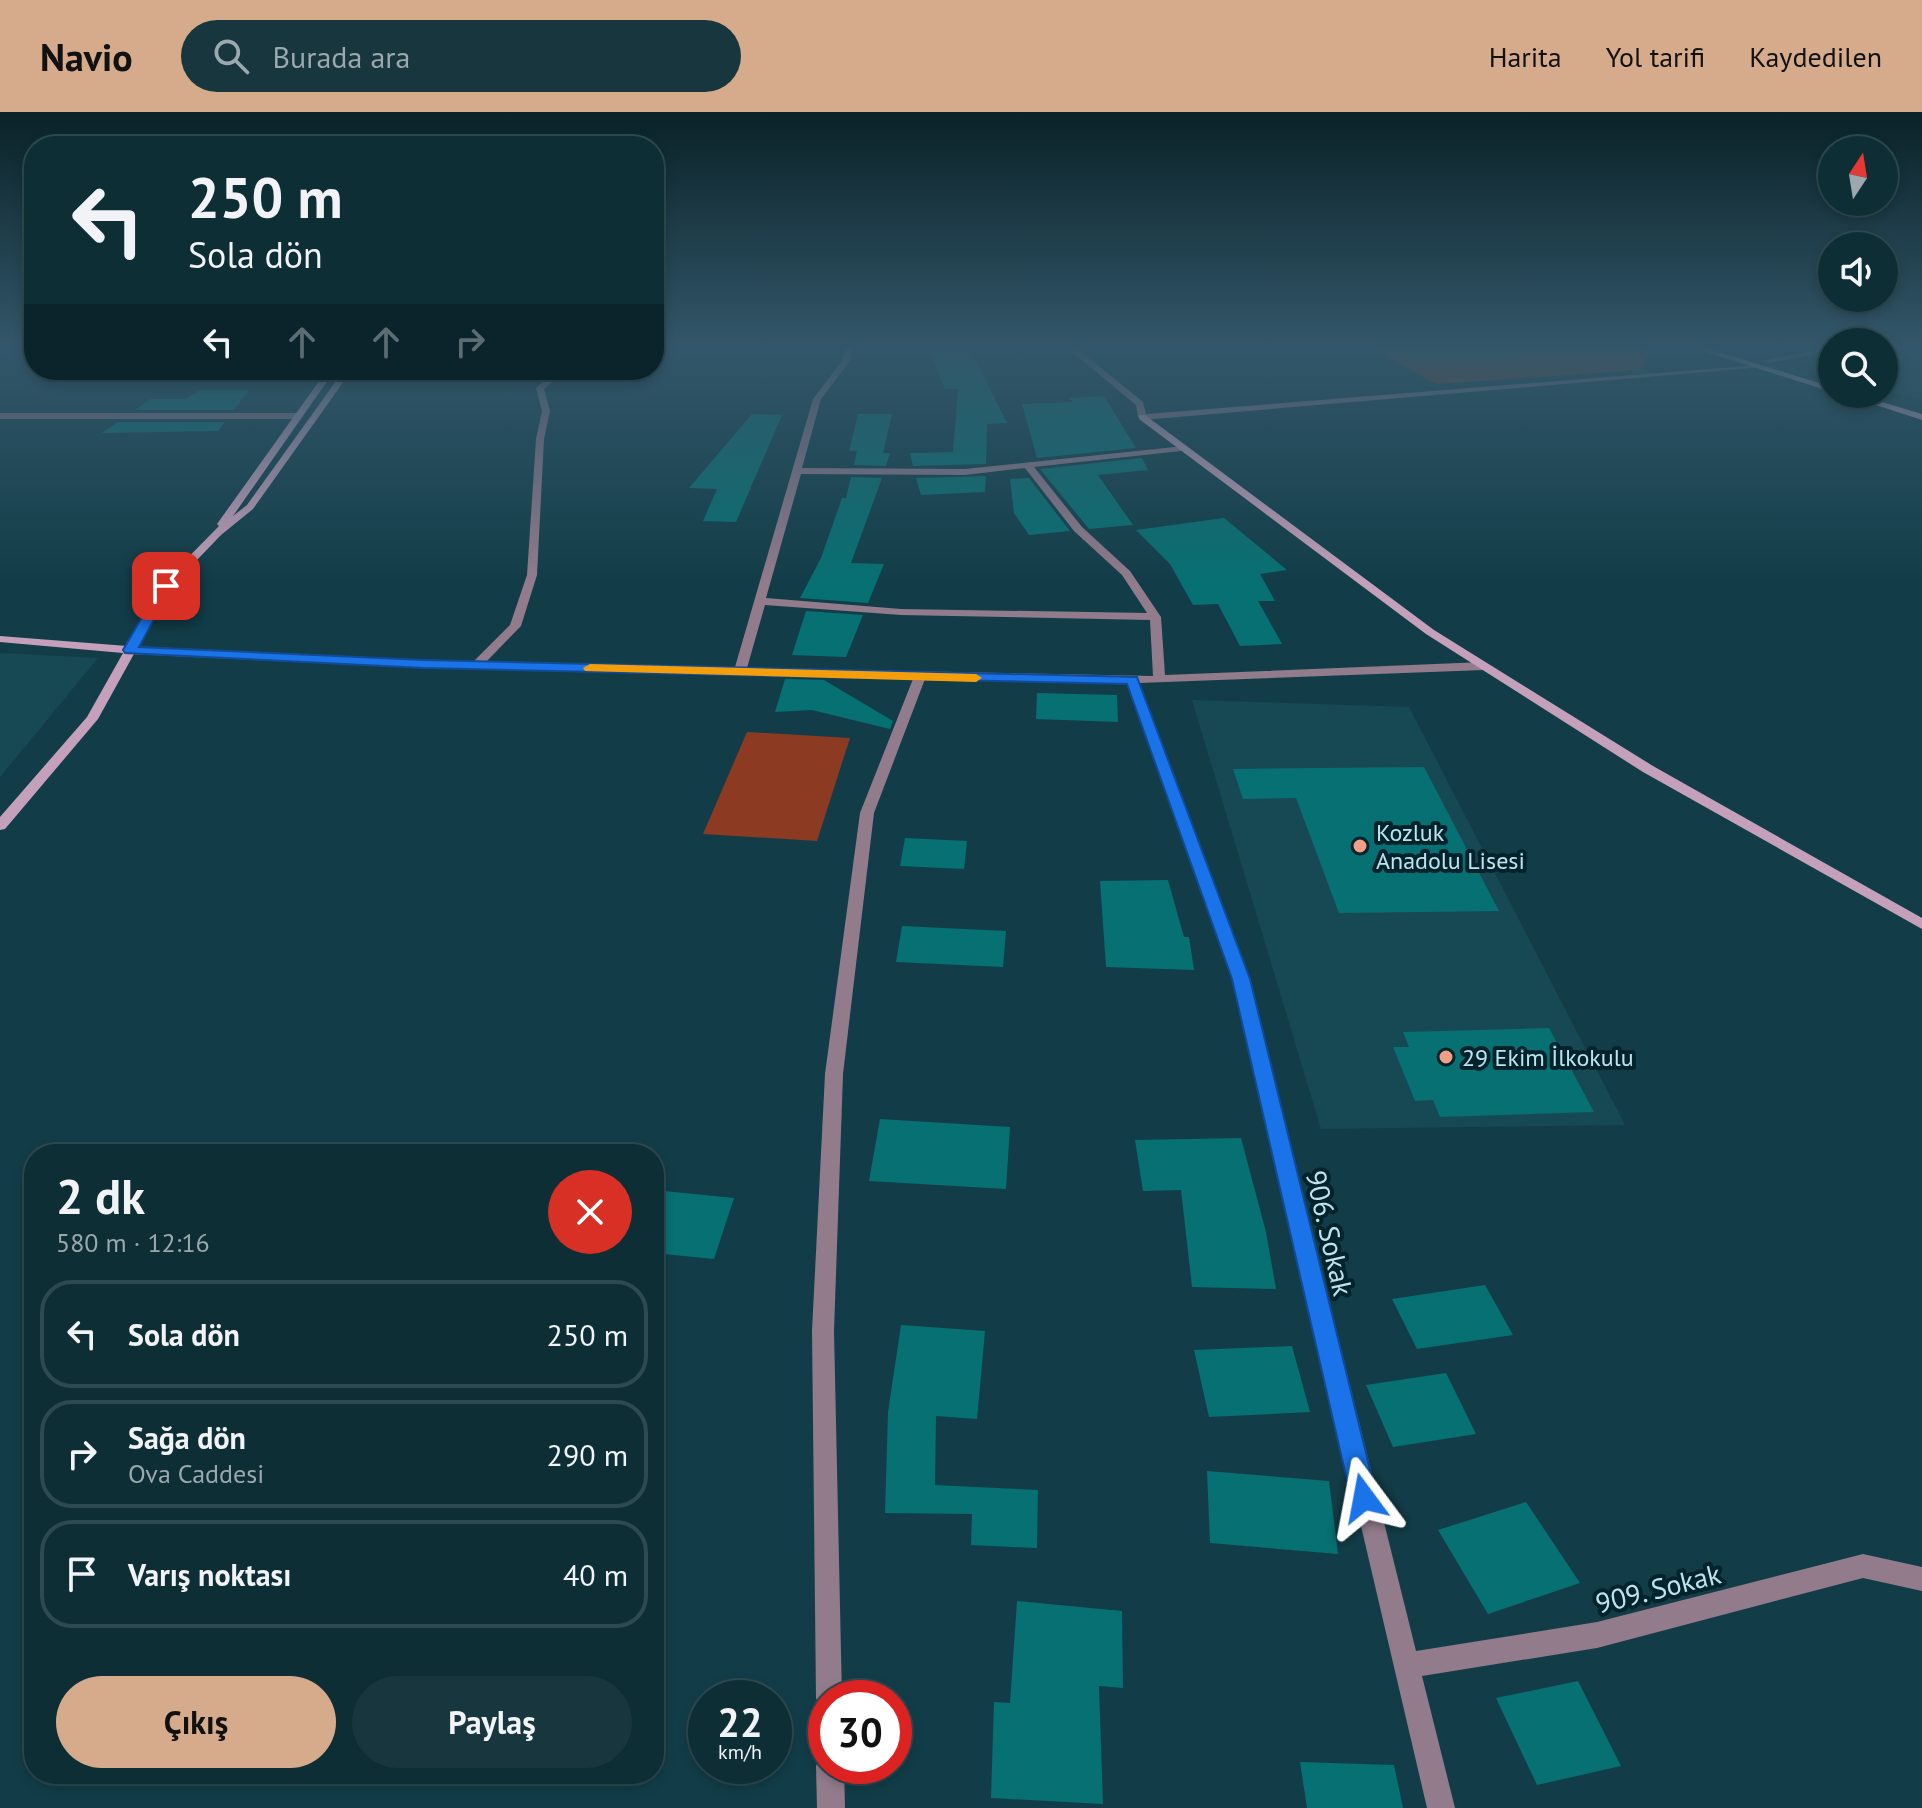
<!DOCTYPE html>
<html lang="tr">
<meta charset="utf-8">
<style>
body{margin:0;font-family:"PT Sans",sans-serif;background:#17363e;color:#f1f3f6;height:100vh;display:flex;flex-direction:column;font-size:30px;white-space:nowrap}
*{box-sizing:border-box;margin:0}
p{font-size:26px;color:#9ba8ad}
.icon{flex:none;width:44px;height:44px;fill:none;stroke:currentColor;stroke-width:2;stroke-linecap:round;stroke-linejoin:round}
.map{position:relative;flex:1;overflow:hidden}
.side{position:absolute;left:24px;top:1032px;width:640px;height:640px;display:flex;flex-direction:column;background:#0e2e36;border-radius:32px;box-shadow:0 4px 12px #0003,0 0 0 2px #2e4a51}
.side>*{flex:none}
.guide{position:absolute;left:24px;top:24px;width:640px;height:244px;border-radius:32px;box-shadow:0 4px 12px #0003,0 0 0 2px #2e4a51;background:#0e2e36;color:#f1f3f6;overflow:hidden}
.needle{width:52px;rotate:12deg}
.buttons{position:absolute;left:1818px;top:24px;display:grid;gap:16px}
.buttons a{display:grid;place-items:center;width:80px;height:80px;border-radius:50%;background:#0e2e36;box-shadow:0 4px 12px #0003,0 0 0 2px #2e4a51;font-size:40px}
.speed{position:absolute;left:688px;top:1568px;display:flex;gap:16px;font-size:40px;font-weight:700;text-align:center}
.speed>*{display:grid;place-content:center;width:104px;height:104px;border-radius:50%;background:#0e2e36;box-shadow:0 4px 12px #0003,0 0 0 2px #2e4a51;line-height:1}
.speed small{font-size:20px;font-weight:400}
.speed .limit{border:12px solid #d22;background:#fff;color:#111}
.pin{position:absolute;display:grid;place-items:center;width:68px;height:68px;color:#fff;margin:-34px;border-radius:16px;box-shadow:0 4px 12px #0006}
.me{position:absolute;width:88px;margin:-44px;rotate:347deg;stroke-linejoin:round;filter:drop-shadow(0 0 6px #0008)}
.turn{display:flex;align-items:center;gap:28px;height:168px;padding:0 32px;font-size:36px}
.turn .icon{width:104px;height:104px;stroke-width:2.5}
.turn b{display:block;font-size:56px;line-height:68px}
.lanes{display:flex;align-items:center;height:76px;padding:0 32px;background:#0003;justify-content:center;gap:40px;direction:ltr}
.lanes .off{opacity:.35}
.round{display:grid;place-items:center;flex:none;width:84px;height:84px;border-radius:42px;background:#17363e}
.summary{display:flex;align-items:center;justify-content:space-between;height:136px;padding:0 32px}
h1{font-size:48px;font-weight:600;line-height:60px}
.action{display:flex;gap:16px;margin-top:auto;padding:16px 32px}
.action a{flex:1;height:92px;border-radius:48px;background:#d6ab8b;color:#111;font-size:32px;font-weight:600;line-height:92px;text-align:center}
.action a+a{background:#17363e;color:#f1f3f6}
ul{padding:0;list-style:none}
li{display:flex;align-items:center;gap:24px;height:108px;margin:0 16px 12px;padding:0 16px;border:4px solid #2e4a51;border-radius:32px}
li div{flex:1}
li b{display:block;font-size:30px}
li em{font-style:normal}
header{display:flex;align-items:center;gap:48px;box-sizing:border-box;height:112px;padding:0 40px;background:#d6ab8b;color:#111}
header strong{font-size:38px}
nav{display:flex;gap:44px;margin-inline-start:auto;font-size:28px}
.search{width:560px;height:72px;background:#17363e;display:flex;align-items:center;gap:20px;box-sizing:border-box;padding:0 28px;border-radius:44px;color:#9ba8ad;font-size:30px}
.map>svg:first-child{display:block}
.built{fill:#174955}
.green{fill:#8c3a22}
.building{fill:#077072}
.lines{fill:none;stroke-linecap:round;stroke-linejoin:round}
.street{fill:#927b8b;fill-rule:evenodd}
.secondary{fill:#c5a0ba;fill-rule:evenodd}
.route{fill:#1a73e8;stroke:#114b97;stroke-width:2}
.slow{fill:#f59e0b}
.poi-dot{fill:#f39f86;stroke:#01232b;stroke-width:3}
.labels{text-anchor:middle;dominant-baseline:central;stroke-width:8;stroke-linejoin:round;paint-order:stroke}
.poi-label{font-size:24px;fill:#bee3ee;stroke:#01232b;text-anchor:start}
.near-street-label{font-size:28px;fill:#bee3ee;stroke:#01232b}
</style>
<header>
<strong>Navio</strong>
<div class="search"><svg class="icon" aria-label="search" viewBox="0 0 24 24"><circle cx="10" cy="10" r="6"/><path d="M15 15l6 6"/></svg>Burada ara</div>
<nav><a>Harita</a><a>Yol tarifi</a><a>Kaydedilen</a></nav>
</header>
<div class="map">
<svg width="1922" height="1696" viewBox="0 0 1922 1696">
<rect width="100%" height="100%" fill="#123d48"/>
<path class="built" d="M1922 234V288L1884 277V236Z
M0 541 98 546 0 665Z
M1192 588 1409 595 1625 1013 1321 1017Z"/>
<path class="green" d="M1368 234H1635L1649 239 1642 258 1436 272Z
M747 620 850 626 817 729 703 722Z"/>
<path class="building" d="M957 238 971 239 1007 311 987 312 986 352 913 354 910 341 953 340 958 277H945L929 239Z
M200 278H249L234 298H135L151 287H186Z
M1104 284 1136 336 1037 346 1022 292 1073 290 1068 286Z
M752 302 782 303 736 410 703 409 717 377 689 376Z
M858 302H892L883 341H890L886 354 854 353 857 339H849Z
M118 310H225L218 319 102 321Z
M1142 346 1148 358 1098 363 1133 413 1089 417 1040 357Z
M986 364 985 380 921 383 916 366Z
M851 365 882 366 851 451 884 452 868 491 800 486 821 446 842 386H846Z
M1029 366 1070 419 1029 423 1014 401 1010 367Z
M1224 406 1287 458 1260 462 1275 489H1258L1282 532 1240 534 1218 492 1193 493 1170 452 1136 418Z
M806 499 863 503 846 545 792 543Z
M785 567 824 568 893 609 890 617 812 598 775 600Z
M1037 581 1117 583 1118 610 1036 607Z
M1424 655 1499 799 1339 801 1296 686 1243 687 1233 657Z
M905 726 967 729 964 757 900 754Z
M1168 768 1184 825H1189L1194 858 1106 855 1100 769Z
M902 814 1006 819 1003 855 896 850Z
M1549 916 1594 1000 1440 1005 1433 988 1415 989 1393 935H1409L1403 920Z
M880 1007 1010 1015 1006 1077 869 1069Z
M1241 1026 1266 1120 1276 1177 1192 1175 1181 1078 1143 1079 1135 1028Z
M654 1078 734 1086 714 1147 654 1141Z
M1485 1173 1513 1223 1417 1237 1392 1187Z
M901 1213 985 1219 977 1307 936 1304 935 1373 1038 1378 1037 1436 971 1433 972 1402 885 1401 888 1300Z
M1292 1234 1310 1300 1209 1305 1194 1238Z
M1446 1261 1476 1322 1393 1335 1366 1273Z
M1207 1359 1329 1369 1338 1442 1210 1431Z
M1526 1390 1580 1471 1488 1502 1438 1418Z
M1017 1489 1122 1499 1123 1576 1099 1574 1103 1692 991 1686 994 1590 1010 1591Z
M1578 1569 1621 1654 1537 1673 1496 1586Z
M1300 1650 1394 1653 1403 1696H1307Z"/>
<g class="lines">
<path class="street" d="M714 234H902L898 236H853L850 249 821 287 802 356 965 357 1184 334V338L1181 339 1034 355 1082 415 1130 459 1161 505 1165 563 1484 550 1490 554 1484 558 1139 571 1249 867 1416 1539 1597 1510 1863 1442 1922 1455V1479L1863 1466 1597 1536 1422 1564 1455 1696H1427L1233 867 1127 572 925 567 874 701 843 962 834 1219 842 1586H826V1598L820 1595 816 1586 812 1219 825 962 860 701 913 567 424 556 130 542 124 538 130 534 473 550 510 513 527 463 536 327 542 299 536 276 557 258H566L544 277 550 299 544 327 537 463 521 514 486 550 735 555 813 287 842 249 846 236H718ZM1025 356 1074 419 1122 463 1147 501 901 497 766 486 801 362 965 363ZM765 493 901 503 1150 508 1153 564 747 556Z
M1065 234H1074L1143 290 1146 302 1759 253 1763 255 1142 308 1138 305 1136 293Z
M1832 235V239L1767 251 1763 249Z
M0 301H297L301 304 297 307H0Z
M826 1642V1654H844L845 1696H817L816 1654 820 1644Z"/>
<path class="secondary" d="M1687 234H1699L1832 275V280Z
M327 258H335L233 404 247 393 344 258H352L253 397 221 423 171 475 98 607 5 717 0 718V705L87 605 123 541 0 530V524L127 534 162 472 219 414 217 412Z
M1842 282H1855L1922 302V308Z
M1139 303H1145L1434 518 1653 654 1922 806V817L1643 660 1426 522 1139 307Z"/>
</g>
<linearGradient id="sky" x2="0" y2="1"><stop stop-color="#0a2228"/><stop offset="0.5" stop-color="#33576a"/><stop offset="1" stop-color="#33576a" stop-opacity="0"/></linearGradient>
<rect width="1922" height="471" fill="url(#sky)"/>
<path class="route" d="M166 470 172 474 139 535 424 548 1137 565 1250 867 1377 1386 1373 1395 1364 1399 1355 1395 1351 1386 1232 867 1127 572 424 556 125 541 123 538 160 474Z"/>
<path class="slow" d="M590 552 976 562 982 566 976 570 585 559 583 556Z"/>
<g class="poi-dot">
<circle cx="1360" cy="734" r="8"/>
<circle cx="1446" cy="945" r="8"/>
</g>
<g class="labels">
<g class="poi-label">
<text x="1376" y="720">Kozluk<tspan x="1376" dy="28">Anadolu Lisesi</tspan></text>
<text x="1462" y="945">29 Ekim İlkokulu</text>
</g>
<g class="near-street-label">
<text transform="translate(1330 1121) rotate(77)">906. Sokak</text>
<text transform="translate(1658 1476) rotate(-14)">909. Sokak</text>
</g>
</g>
</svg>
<div class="buttons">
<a><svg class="needle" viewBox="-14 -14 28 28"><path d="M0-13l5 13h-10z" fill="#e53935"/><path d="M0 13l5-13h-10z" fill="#9ba8ad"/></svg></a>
<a><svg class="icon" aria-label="sound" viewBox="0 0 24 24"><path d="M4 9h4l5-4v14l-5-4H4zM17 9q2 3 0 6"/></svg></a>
<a><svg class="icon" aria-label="search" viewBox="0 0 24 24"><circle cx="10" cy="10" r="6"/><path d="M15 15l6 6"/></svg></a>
</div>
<div class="speed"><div>22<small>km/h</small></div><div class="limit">30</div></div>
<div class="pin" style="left:166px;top:474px;background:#d93025"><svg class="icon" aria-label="arrive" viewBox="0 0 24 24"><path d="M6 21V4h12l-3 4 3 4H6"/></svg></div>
<svg class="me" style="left:1364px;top:1386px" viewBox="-20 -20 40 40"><path d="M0-17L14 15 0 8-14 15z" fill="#1a73e8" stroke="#fff" stroke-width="4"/></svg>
<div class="guide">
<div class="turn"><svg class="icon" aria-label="left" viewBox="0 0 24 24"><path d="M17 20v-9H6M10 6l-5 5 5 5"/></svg><div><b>250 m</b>Sola dön</div></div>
<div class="lanes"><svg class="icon" aria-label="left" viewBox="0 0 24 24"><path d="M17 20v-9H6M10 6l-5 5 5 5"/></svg><svg class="icon off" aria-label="ahead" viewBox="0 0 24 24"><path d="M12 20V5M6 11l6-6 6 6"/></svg><svg class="icon off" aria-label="ahead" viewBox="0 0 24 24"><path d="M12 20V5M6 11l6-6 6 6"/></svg><svg class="icon off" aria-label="right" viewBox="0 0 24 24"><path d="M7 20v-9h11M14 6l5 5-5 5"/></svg></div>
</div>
<section class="side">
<div class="summary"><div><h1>2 dk</h1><p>580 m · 12:16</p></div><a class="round" style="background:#d93025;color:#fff"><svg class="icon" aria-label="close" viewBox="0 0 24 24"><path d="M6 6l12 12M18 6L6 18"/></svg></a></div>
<ul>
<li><svg class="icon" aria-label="left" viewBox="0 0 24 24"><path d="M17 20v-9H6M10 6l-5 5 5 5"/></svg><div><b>Sola dön</b></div><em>250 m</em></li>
<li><svg class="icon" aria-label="right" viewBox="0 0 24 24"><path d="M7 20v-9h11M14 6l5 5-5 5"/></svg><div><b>Sağa dön</b><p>Ova Caddesi</p></div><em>290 m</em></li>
<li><svg class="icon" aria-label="arrive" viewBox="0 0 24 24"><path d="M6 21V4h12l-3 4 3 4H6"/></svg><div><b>Varış noktası</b></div><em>40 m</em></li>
</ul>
<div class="action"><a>Çıkış</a><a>Paylaş</a></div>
</section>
</div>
